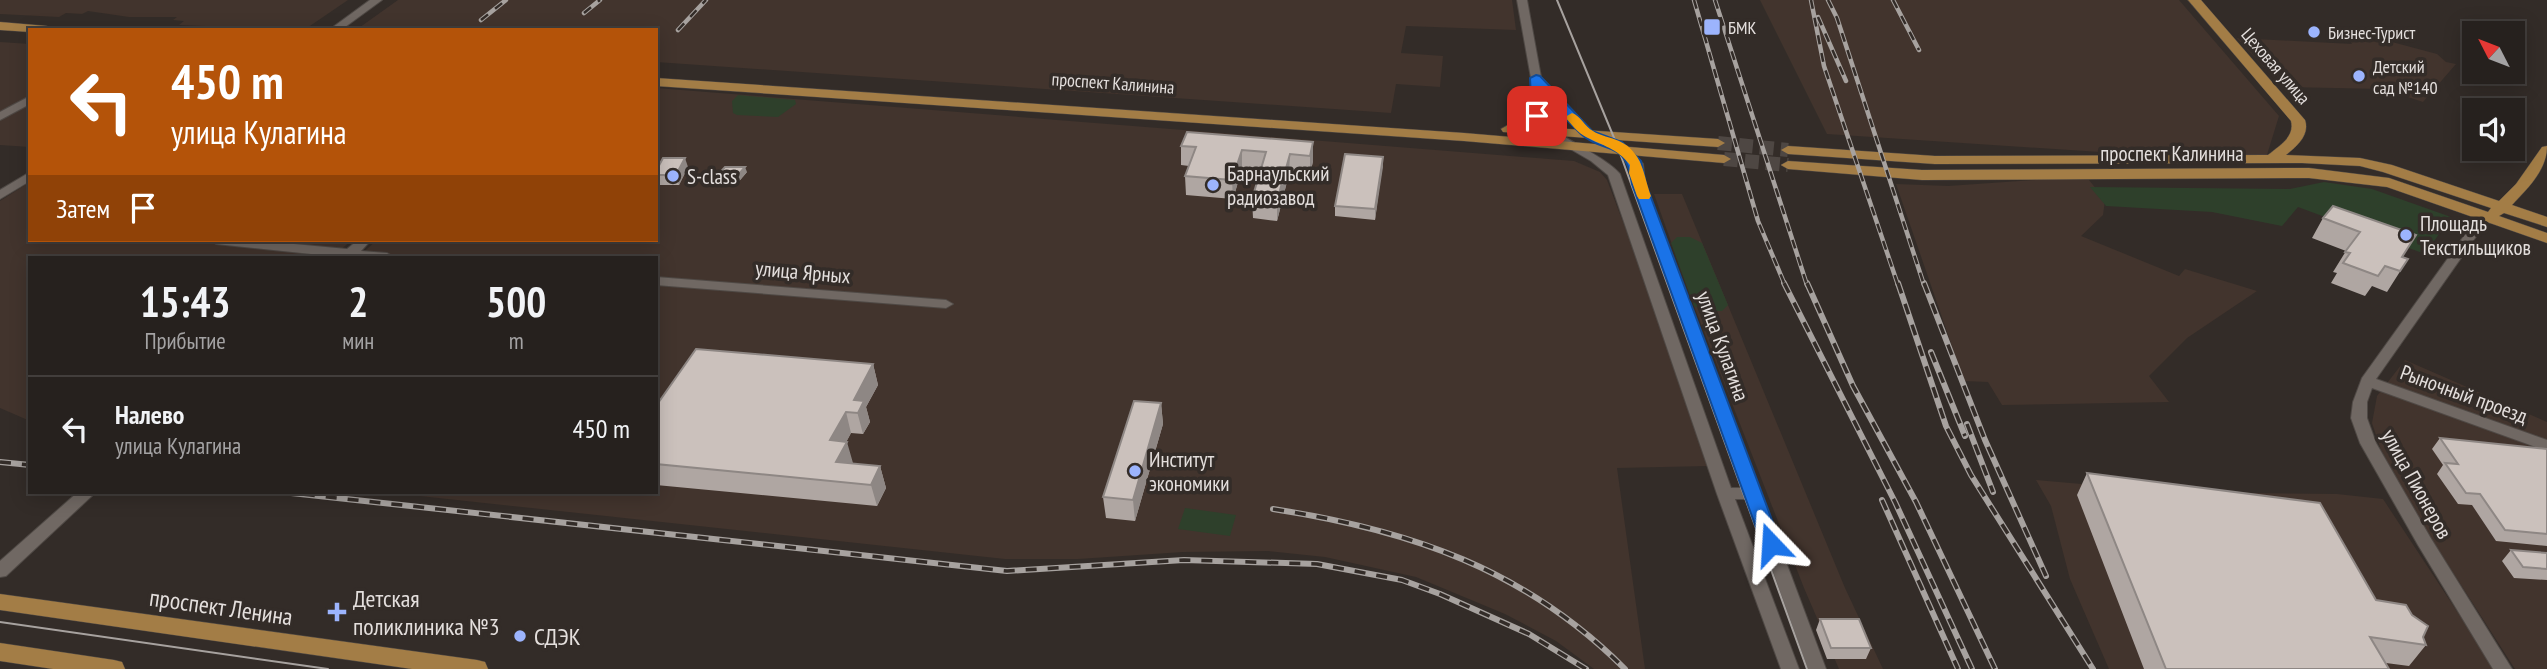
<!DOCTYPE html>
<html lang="ru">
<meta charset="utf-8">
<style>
body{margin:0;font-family:"PT Sans Narrow",sans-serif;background:#2e2927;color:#f1f3f6;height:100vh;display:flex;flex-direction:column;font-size:26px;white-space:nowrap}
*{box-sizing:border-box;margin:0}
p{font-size:23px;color:#a4a3a4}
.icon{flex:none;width:38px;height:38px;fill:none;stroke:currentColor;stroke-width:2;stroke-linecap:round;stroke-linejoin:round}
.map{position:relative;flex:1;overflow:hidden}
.sheet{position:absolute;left:28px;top:256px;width:630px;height:238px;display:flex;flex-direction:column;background:#26211e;border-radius:0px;box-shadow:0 4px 18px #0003,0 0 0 2px #423e3c}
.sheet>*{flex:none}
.top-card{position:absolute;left:28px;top:28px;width:630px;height:214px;border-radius:0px;box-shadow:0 4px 18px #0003,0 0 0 2px #423e3c;background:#b45309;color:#fff;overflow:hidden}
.needle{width:46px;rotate:312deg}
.tools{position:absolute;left:2462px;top:21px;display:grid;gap:14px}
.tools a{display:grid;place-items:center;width:63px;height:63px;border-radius:0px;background:#26211e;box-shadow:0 4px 18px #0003,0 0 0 2px #423e3c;font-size:35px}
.pin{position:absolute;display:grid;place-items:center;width:60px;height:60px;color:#fff;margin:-30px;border-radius:14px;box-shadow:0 4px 10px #0006}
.me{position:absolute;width:77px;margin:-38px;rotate:340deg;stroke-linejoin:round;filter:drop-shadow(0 0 5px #0008)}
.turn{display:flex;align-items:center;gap:24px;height:147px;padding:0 28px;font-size:32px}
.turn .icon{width:91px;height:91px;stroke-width:2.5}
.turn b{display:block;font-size:49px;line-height:60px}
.then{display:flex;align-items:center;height:66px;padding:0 28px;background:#0003;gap:14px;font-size:26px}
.eta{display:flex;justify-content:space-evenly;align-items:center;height:119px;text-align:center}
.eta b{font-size:42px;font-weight:600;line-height:49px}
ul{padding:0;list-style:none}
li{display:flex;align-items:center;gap:21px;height:105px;padding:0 28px;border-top:2px solid #423e3c}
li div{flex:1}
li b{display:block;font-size:26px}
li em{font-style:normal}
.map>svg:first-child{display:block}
.built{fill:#42342d}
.green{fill:#2e402b}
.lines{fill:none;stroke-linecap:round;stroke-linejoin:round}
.major-tunnel{stroke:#4e4743;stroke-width:14;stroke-dasharray:14 7;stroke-linecap:butt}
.minor-casing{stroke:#4f4945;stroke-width:2}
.major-casing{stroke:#4f4945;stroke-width:1}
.minor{fill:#706863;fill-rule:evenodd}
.major{fill:#a37d46;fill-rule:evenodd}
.tram{stroke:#a7a29f;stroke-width:2}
.rail-far1-casing{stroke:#a7a29f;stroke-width:4.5}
.rail-casing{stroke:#a7a29f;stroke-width:6}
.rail-far1{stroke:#332c28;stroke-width:2.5;stroke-dasharray:9;stroke-linecap:butt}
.rail{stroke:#332c28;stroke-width:3.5;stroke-dasharray:11;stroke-linecap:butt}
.wall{fill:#afa6a2}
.shaded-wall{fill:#8e8784}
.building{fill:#cbc1bc;stroke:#8e8784;stroke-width:2}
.route{fill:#1a73e8;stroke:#114b97;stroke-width:2}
.slow{fill:#f59e0b}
.poi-dot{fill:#9cb4fd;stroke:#332c28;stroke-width:2.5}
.labels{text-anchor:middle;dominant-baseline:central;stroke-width:7;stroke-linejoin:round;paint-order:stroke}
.far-poi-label{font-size:18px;fill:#e4dfdd;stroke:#332c28;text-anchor:start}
.far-street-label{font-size:18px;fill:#e4dfdd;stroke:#332c28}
.street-label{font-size:21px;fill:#e4dfdd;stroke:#332c28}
.poi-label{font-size:21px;fill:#e4dfdd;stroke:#332c28;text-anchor:start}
.near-poi-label{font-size:24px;fill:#e4dfdd;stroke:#332c28;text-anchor:start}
.near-street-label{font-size:24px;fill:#e4dfdd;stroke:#332c28}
</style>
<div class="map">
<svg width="2547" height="669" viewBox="0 0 2547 669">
<rect width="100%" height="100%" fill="#332c28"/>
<path class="built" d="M0 0H348L304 30 179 25 184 21 173 20 177 17H129L88 11 82 14 66 13 59 17 0 14Z
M398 0H1512L1516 30 1406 26 1401 53 1443 56 1440 87 1396 84 1391 113 656 62V30H356Z
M1760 0H2179L2279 116 2266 158 2176 157 1827 134Z
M2237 38 2352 44 2350 41 2392 42 2437 54 2446 62 2456 64 2423 102 2383 89 2282 87Z
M0 42 30 44V147L0 145Z
M656 88 1574 161 1600 172 1607 180 1655 306 1708 466 1617 468 1645 669H1594L1556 641 1505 614 1416 577 1325 557 1268 551 1183 552 1078 559H1005L383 492H656V257H358L377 240H656Z
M2049 179 2089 180 2105 200 2103 215 2081 236 2179 276 2185 269 2257 291 2187 338 2149 376 2169 402 2002 405 1988 382 1964 381 1896 184 1948 186Z
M30 182V240H352L332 257H30V421L0 408V201Z
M1654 194H1682L1845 588 1883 669H1839L1804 588 1694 306Z
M2405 360 2547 422V669H2515L2420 521 2381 450 2372 423 2377 396Z
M2036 480 2173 492 2337 494 2383 499 2495 669H2109L2070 579 2051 506Z"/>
<path class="green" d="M738 95 795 100 796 104 778 117 737 115 733 113 732 101Z
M2324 182 2372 189 2451 217 2425 254 2298 207 2282 226 2212 212 2106 206 2090 187 2290 189Z
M1677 237H1690L1702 243 1728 305 1722 311H1706L1694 306 1671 243Z
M1185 508 1236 515 1230 536 1178 529Z"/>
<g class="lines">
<path class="major-tunnel" d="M1718 143 1788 150
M1724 159 1788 165"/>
<g class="minor-casing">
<path id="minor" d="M370 0H382L341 30H329Z
M1517 0H1527L1541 77 1592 131 1628 147 1643 164 1645 184 1826 669H1808L1747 499H1735L1799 669H1781L1717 494 1608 175 1591 161 1543 133 1531 116V78ZM1542 91C1555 105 1568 123 1583 135 1610 155 1629 140 1633 184L1742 488H1731L1620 174C1602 153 1553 137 1544 118 1541 111 1542 99 1542 91Z
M30 96V104L0 120V112Z
M30 172V181L0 199V190Z
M2489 214 2495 218 2482 228 2376 379 2547 440V451L2372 388 2367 402V418L2376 443 2430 537 2512 669H2493L2418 545 2360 443 2351 418 2353 402 2362 378 2474 222Z
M210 240H252L347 249 358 240H371L361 251 387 253 394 257H340L216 244Z
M656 277 946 300 953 304 946 308 656 285Z
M78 492H96L6 576 0 577V561Z"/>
</g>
<g class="major-casing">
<path id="major" d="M2188 0H2201L2305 120C2310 135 2297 146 2286 155L2360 158 2392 165 2499 201 2516 184 2542 147 2547 146C2547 170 2528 188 2512 205L2547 217V227L2504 213 2499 216 2547 233V243L2387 187 2309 178 1922 180 1788 169 1781 165 1788 161 1922 170 2309 168 2389 178 2488 212 2491 208 2383 172 2360 166 2302 163 1935 164 1788 154 1781 150 1788 146 1935 156 2268 155C2280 145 2295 137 2291 121Z
M0 22 47 26 53 30H30V32L0 30Z
M656 78 1464 133 1724 155 1731 159 1724 163 1464 141 656 86Z
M1508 125 1718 139 1725 143 1718 147 1503 132 1501 129Z
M0 594 477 660 485 662 488 669H412L0 610Z
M0 643 114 660 122 662 125 669H53L0 661Z"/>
</g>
<use href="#minor" class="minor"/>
<use href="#major" class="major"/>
<path class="tram" d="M1557 0 1617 145 1807 669
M0 622 328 669"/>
<g class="rail-far1-casing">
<path id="rail-far1" d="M1694 0 1758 221 1785 285
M1715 0 1807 285
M1811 0 1824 66 1898 285
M1828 0 1837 18 1924 285
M1893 0 1919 50
M584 13 600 0
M1818 17 1846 81
M481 20 506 0
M678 30 706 0"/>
</g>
<g class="rail-casing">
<path id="rail" d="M1784 283 1895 502 1972 669
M1807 283 1853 386 1916 502 1995 669
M1898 283 1946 426 1971 475 2093 669
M1924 283 1985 440 2046 576
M1931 352 1965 436
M1967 424 1993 492
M0 462 30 465
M282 492 1007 571 1184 560 1317 564 1402 580 1440 594 1529 634 1586 669
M1882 500 1958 669
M1273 509C1410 530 1525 569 1625 669"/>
</g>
<use href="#rail-far1" class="rail-far1"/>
<use href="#rail" class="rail"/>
</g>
<path class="wall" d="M1313 142V161L1310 175 1289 174 1277 221 1253 218 1252 199 1261 171 1242 169 1233 199 1186 195 1185 176 1189 166 1181 165V146Z
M1383 157 1375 220 1335 216V206Z
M688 167 679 185H657L656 171Z
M747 172 735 186 715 184 714 179Z
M2333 206 2402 257 2408 259 2387 292 2372 286 2365 296 2331 283 2337 273 2333 272 2346 251 2312 238 2323 218Z
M873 364 878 385 866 407 870 422 863 434 851 433 846 442 852 464 880 466 886 488 877 506 656 485V406Z
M1161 403 1163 424 1135 521 1106 518 1103 497Z
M2440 438 2547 449V546L2496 541 2472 505 2458 504 2437 474 2443 465 2432 449Z
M2087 473 2376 600 2423 637 2426 645 2409 666 2386 663 2389 669H2144L2077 495Z
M2511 550 2547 553V580L2514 578 2502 561Z
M1820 619 1871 648 1866 659H1827L1816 630Z"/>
<path class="shaded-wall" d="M1313 142V161L1310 175V156Z
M1242 150V169L1233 199 1232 180Z
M1290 154 1289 174 1277 221V201Z
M1383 157V167L1375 220V209Z
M685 158 688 167 679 185 676 175Z
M745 167 747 172 735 186 733 181Z
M873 364 878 385 866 407 870 422 863 434 854 400Z
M1161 403 1163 424 1135 521 1133 500Z
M846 412 851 433 836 462 830 440Z
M847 442 853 463 842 483 836 462Z
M880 466 886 488 877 506 871 485Z"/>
<path class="building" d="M1187 132 1313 142 1310 156 1290 154 1277 201 1252 199 1266 152 1242 150 1232 180 1185 176 1196 147 1181 146Z
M1345 154 1383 157 1375 209 1335 206Z
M663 158H685L676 175H656V171Z
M725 167H745L733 181 714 179Z
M2333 206 2416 235 2402 257 2408 259 2400 271 2385 266 2378 276 2343 263 2350 253 2345 252 2360 232 2323 218Z
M696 349 873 364 854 400 864 401 858 413 846 412 830 440 847 442 836 462 880 466 871 485 656 464V406Z
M1134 401 1161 403 1133 500 1103 497Z
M2440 438 2547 449V534L2505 530 2480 494 2466 493 2445 463 2458 464Z
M2087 473 2320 503 2376 600 2406 605 2412 615 2428 626 2423 637 2426 645 2370 637 2389 669H2166Z
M2511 550 2547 553V569L2523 567Z
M1820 619H1859L1871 648H1831Z"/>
<path class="route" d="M1536 75 1540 76 1592 131 1622 142 1641 161 1646 184 1781 544 1778 549H1765L1762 544 1632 184C1626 138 1604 155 1581 134 1567 121 1555 106 1542 93L1543 116 1537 120 1532 119 1530 78Z"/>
<path class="slow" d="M1572 113C1581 116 1584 126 1593 131 1600 136 1611 137 1619 141 1643 152 1643 174 1651 196L1649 199H1639L1637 196 1629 173 1630 165C1617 148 1603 146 1586 137 1578 133 1571 124 1565 117Z"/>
<g class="poi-dot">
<rect x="1703" y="18" width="18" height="18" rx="3.5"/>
<circle cx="2314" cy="32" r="7"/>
<circle cx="2359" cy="76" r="7"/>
<circle cx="673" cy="176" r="7"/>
<circle cx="1213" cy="185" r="7"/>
<circle cx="2406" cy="235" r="7"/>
<circle cx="1135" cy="471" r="7"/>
<path d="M333.5 601.5h7v7h7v7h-7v7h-7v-7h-7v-7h7z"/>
<circle cx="520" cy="636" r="7"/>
</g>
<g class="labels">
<g class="far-poi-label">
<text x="1728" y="27">БМК</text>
<text x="2328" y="32">Бизнес-Турист</text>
<text x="2373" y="66">Детский<tspan x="2373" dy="21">сад №140</tspan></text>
</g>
<g class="far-street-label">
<text transform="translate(2276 66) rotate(49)">Цеховая улица</text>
<text transform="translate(1113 83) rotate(4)">проспект Калинина</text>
</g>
<g class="street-label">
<text x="2172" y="153">проспект Калинина</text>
<text transform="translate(803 272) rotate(5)">улица Ярных</text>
<text transform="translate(1723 346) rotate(70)">улица Кулагина</text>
<text transform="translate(2464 394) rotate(20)">Рыночный проезд</text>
<text transform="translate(2417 484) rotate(61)">улица Пионеров</text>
</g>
<g class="poi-label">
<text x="1227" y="173">Барнаульский<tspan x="1227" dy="24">радиозавод</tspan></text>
<text x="687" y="176">S-class</text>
<text x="2420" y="223">Площадь<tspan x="2420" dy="24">Текстильщиков</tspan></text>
<text x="1149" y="459">Институт<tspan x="1149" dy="24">экономики</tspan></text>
</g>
<g class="near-poi-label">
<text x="353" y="598">Детская<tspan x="353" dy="28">поликлиника №3</tspan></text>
<text x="534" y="636">СДЭК</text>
</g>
<g class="near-street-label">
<text transform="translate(221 607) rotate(8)">проспект Ленина</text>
</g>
</g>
</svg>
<div class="tools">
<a><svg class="needle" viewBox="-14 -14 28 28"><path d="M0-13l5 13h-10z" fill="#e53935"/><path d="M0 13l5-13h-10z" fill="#a4a3a4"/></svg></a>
<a><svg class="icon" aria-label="sound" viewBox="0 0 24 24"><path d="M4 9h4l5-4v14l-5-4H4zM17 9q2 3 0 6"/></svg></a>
</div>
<div class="pin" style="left:1537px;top:116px;background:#d93025"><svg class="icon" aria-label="arrive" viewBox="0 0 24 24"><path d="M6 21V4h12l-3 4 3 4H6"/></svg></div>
<svg class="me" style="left:1771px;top:544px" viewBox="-20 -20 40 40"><path d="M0-17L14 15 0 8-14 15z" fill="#1a73e8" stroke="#fff" stroke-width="4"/></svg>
<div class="top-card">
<div class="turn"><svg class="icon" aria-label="left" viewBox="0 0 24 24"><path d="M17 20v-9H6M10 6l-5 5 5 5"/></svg><div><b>450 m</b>улица Кулагина</div></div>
<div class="then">Затем<svg class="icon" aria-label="arrive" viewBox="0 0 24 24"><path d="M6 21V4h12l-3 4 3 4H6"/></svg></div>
</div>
<section class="sheet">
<div class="eta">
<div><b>15:43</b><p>Прибытие</p></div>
<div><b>2</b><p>мин</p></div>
<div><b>500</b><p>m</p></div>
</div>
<ul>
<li><svg class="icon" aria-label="left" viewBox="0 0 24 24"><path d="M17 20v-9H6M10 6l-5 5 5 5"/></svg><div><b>Налево</b><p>улица Кулагина</p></div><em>450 m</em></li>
</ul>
</section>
</div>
